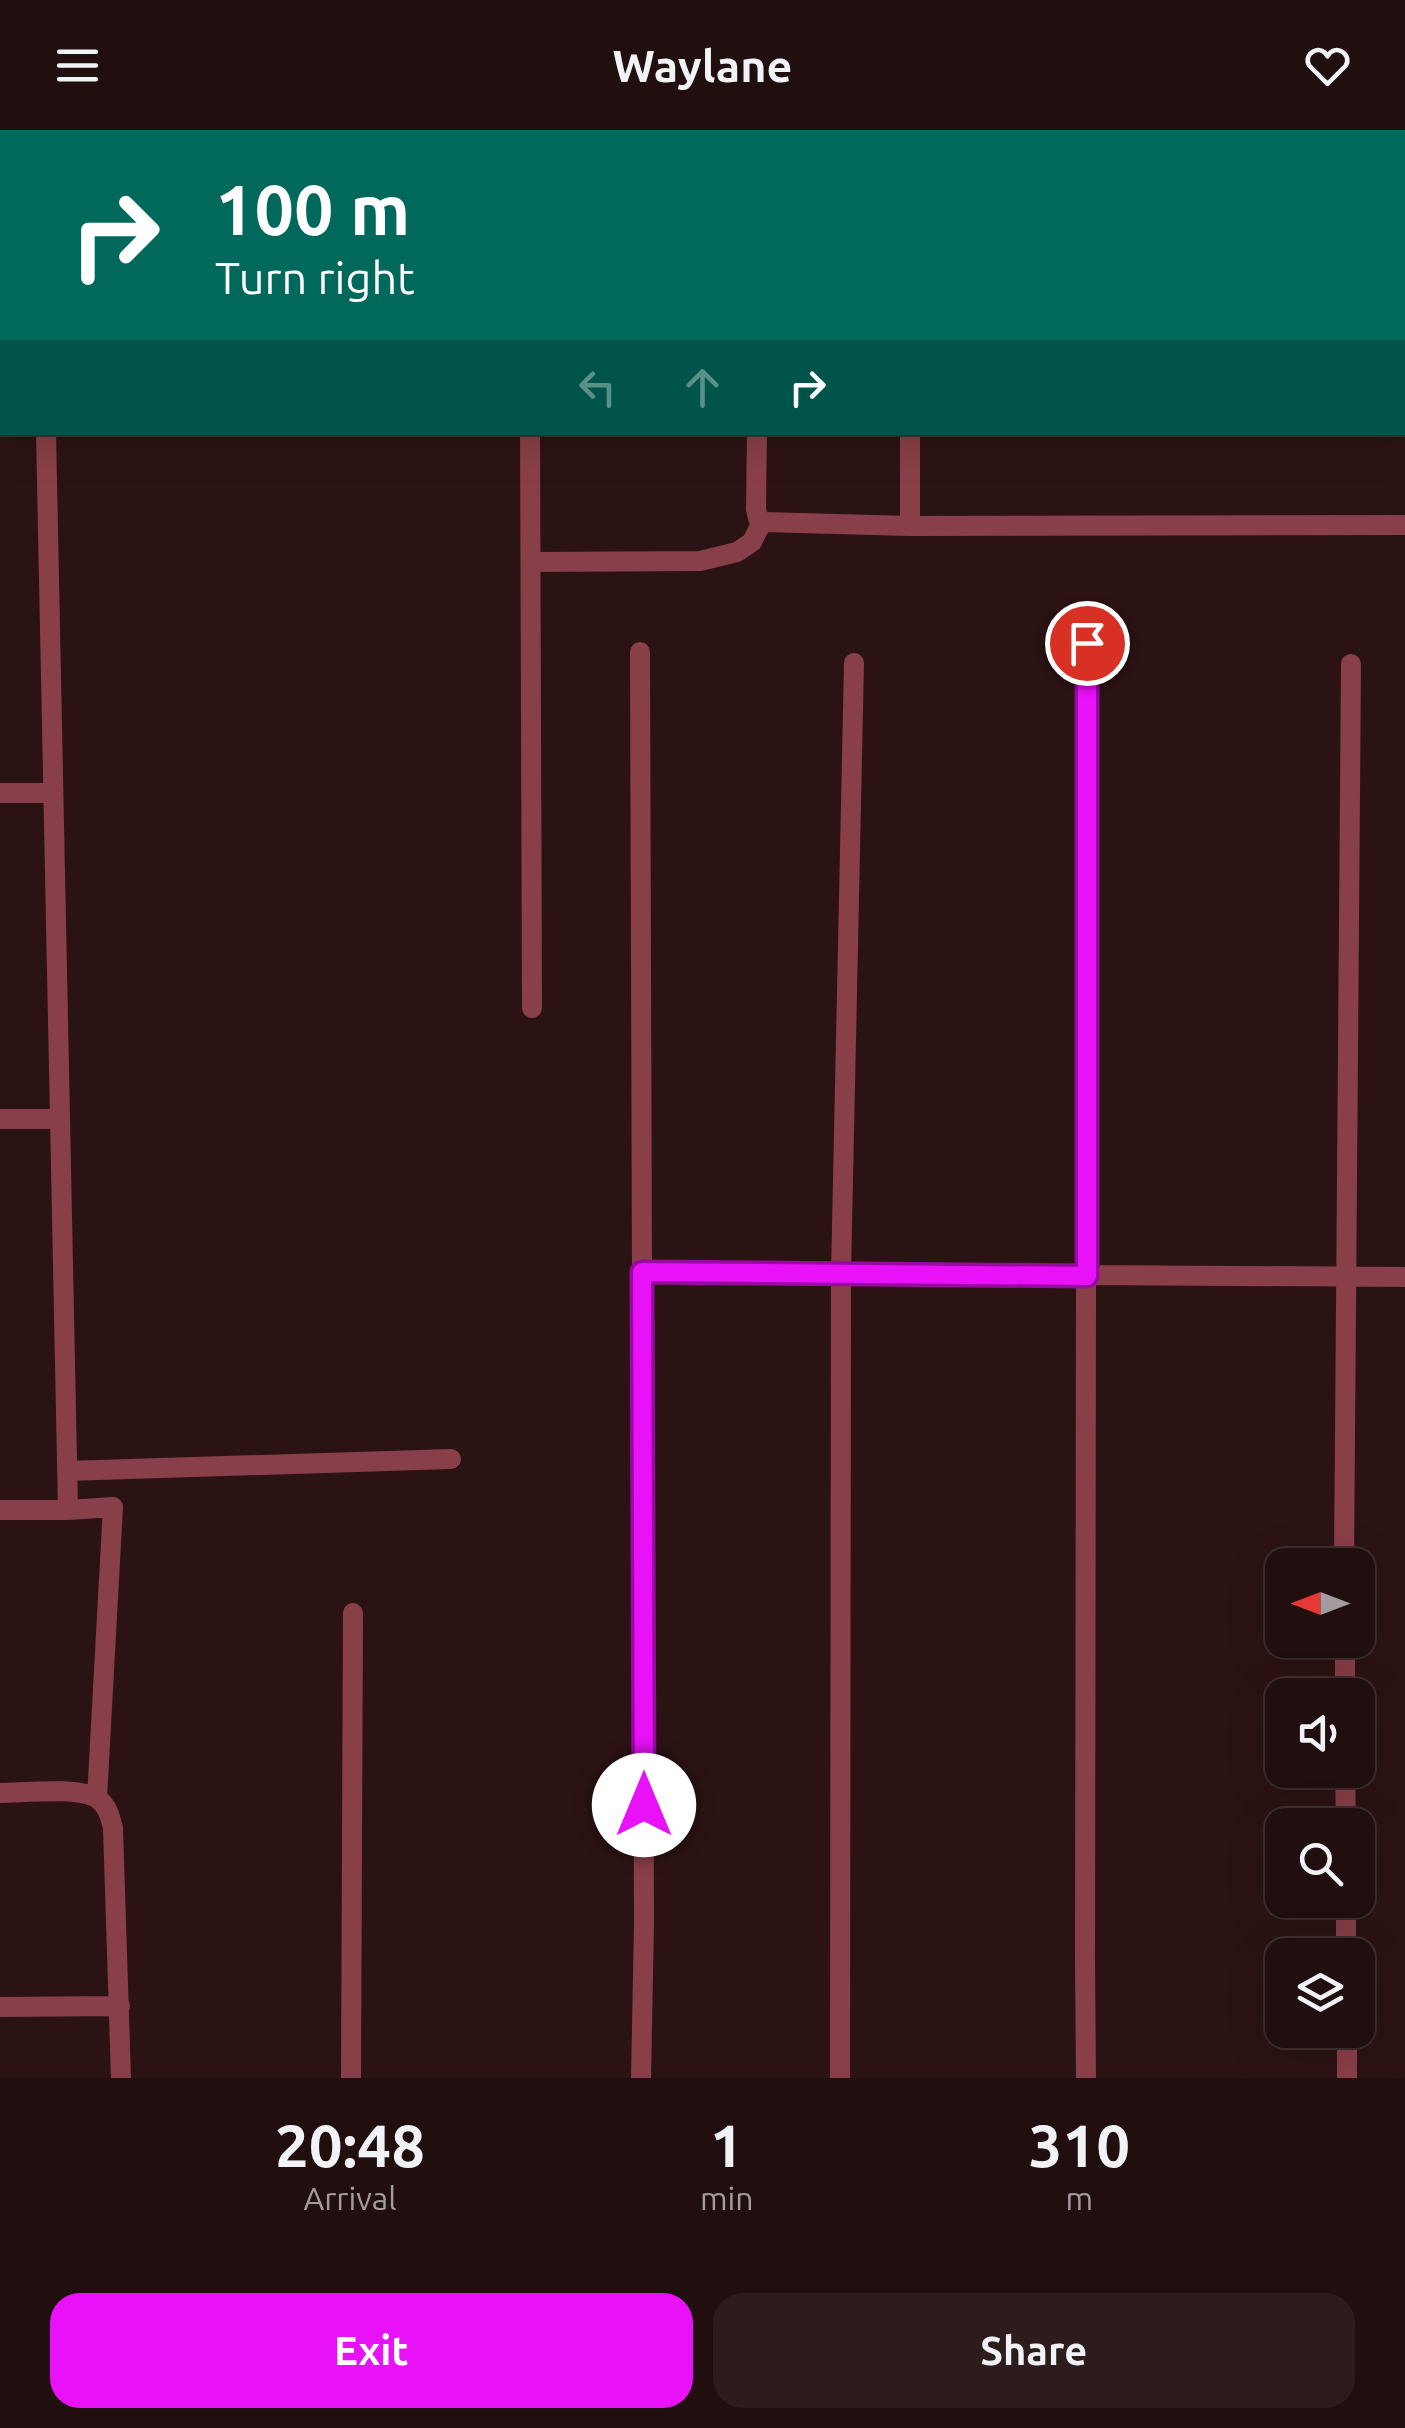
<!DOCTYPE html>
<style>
body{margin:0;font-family:Ubuntu,sans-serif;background:#2d1c1c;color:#f1f3f6;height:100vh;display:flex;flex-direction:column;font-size:38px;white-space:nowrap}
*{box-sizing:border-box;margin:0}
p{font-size:32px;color:#a29c9e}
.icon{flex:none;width:55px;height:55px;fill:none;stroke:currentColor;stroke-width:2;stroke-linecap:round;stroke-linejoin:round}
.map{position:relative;height:1948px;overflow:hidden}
.side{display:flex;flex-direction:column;background:#210e0e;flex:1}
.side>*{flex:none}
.hud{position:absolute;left:0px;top:0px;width:1405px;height:305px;box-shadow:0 10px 40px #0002,0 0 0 2px #3e2e2e;background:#00695c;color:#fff;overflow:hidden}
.needle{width:65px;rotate:270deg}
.tools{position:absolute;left:1265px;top:1418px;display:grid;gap:20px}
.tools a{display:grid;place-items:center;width:110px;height:110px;border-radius:20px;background:#210e0e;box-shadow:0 10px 40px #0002,0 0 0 2px #3e2e2e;font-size:50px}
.pin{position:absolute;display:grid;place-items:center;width:85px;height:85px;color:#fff;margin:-42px;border:5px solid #fff;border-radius:50%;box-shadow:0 2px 10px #0007}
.me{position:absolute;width:110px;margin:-55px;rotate:0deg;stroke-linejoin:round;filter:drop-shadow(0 0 8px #0008)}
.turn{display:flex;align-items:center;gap:35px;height:210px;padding:0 50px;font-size:45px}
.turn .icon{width:130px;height:130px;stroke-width:2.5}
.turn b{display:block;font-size:70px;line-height:85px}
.lanes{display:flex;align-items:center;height:95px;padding:0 50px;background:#0003;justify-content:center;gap:50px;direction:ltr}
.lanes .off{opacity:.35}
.eta{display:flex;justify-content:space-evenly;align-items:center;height:170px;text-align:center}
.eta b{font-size:60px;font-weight:700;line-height:70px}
.action{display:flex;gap:20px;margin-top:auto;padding:20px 50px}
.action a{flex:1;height:115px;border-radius:30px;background:#e811f7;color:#fff;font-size:40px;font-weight:700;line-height:115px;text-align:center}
.action a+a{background:#2d1c1c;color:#f1f3f6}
header{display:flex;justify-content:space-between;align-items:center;height:130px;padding:0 50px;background:#210e0e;font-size:45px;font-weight:700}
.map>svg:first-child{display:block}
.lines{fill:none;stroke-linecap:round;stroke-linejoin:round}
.minor{stroke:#893f49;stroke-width:20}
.route-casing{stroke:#970ba1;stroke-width:25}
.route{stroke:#e811f7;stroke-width:18}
</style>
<header><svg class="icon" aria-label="menu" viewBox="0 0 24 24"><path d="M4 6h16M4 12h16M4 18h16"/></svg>Waylane<svg class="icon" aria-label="heart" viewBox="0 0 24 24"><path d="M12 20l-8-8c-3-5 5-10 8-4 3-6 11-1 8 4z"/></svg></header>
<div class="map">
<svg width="1405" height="1948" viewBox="0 0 1405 1948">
<rect width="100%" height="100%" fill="#2c1313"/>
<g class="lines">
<path class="minor" d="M532 0V2
M760 0V2
M916 2V0
M1234 2V0
M0 105H2
M1402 226H1405
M46 302 68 1380
M530 302 532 878
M757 302 756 379 758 388 762 392 910 396
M910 302V396L1405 395
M531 432 700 431 737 422 752 412 762 392
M640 522 642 1142
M0 663H53
M0 989H59
M67 1341 451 1329
M0 1380H68L113 1377 97 1668
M1344 1435 1351 534
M1345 1510V1565
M1345 1640 1346 1695
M0 1663C24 1663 78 1656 98 1669 108 1676 110 1687 113 1698L121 1948
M1346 1770V1825
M0 1877 120 1876
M1347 1900V1948
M351 1948 353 1483
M641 1948 644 1793 642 1142 1405 1147
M840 1948 841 1144 854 533
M1086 1948 1085 1829 1087 513"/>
</g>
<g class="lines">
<g class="route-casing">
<path id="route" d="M644 1675 642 1142 1087 1146V513"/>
</g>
<use href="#route" class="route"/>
</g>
</svg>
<div class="tools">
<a><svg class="needle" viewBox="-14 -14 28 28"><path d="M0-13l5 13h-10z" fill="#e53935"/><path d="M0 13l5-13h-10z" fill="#a29c9e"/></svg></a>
<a><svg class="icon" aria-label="sound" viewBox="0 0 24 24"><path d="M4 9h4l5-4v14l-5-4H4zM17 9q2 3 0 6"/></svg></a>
<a><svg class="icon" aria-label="search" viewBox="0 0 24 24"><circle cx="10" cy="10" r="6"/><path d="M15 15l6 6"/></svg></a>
<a><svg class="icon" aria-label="layers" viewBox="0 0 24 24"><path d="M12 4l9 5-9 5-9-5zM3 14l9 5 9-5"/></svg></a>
</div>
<div class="pin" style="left:1087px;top:513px;background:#d93025"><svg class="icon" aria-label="arrive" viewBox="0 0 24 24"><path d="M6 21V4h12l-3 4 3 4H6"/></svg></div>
<svg class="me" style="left:644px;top:1675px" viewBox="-20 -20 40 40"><circle r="19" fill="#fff"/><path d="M0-13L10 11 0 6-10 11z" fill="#e811f7"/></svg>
<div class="hud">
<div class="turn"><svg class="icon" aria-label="right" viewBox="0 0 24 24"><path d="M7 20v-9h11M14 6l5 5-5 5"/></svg><div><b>100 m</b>Turn right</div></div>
<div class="lanes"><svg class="icon off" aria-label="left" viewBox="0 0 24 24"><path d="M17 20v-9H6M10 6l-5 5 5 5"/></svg><svg class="icon off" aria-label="ahead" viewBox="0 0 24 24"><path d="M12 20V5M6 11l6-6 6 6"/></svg><svg class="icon" aria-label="right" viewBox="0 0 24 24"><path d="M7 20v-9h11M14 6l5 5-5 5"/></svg></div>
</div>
</div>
<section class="side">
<div class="eta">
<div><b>20:48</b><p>Arrival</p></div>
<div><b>1</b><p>min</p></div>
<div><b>310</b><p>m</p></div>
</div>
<div class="action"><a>Exit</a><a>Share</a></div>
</section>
